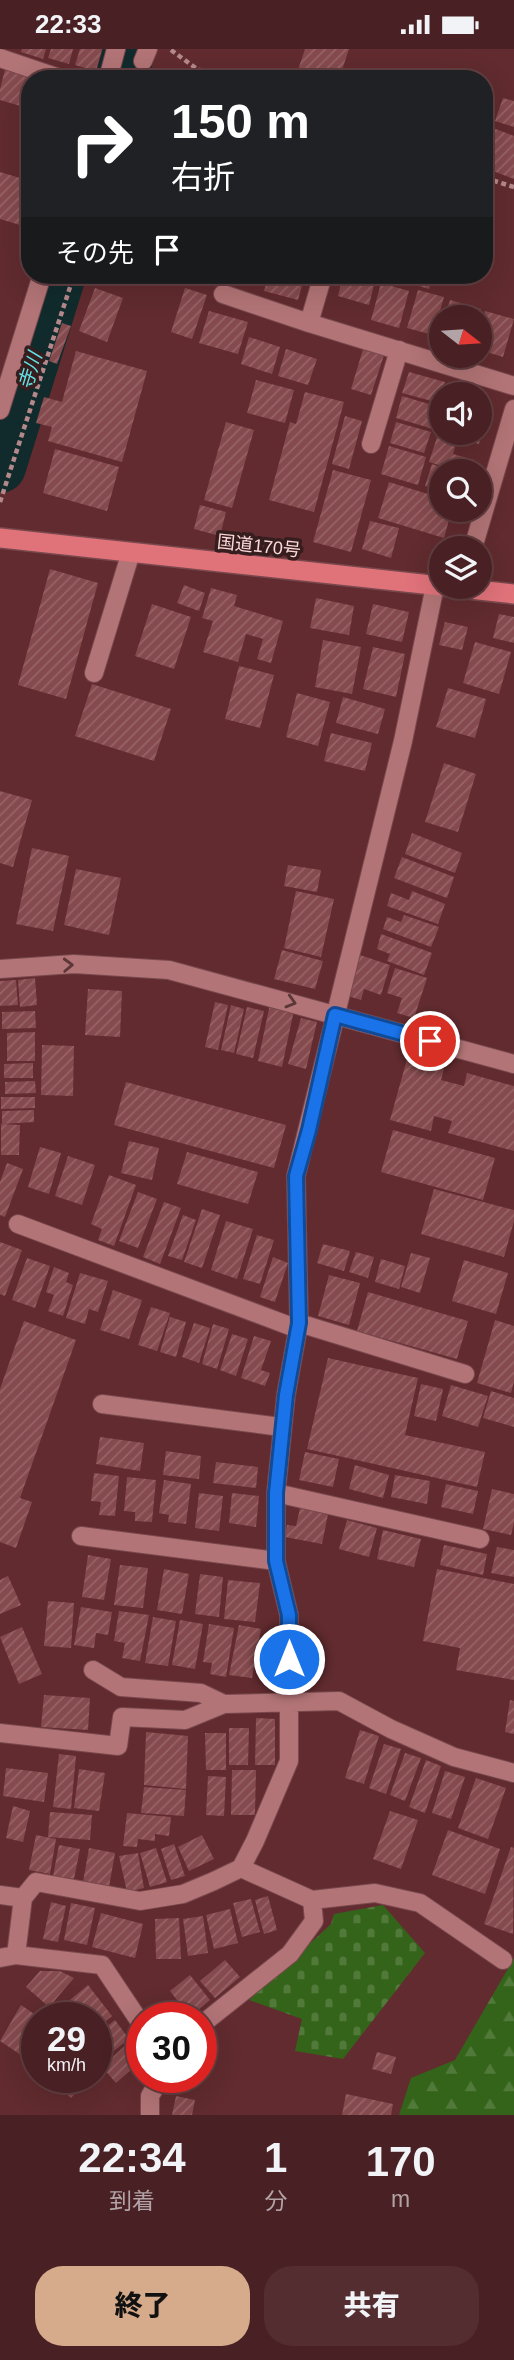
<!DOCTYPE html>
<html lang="ja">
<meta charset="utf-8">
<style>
body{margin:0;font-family:Arial,"Noto Sans JP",sans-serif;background:#532d30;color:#f1f3f6;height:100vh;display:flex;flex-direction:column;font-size:26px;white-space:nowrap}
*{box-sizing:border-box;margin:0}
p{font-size:23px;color:#b1a3a6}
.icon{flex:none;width:38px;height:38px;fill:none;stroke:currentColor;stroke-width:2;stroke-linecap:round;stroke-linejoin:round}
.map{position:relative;height:2066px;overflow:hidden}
.side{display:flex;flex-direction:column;background:#492023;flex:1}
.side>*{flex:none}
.top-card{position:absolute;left:21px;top:21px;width:472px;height:214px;border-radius:28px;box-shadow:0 7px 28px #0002,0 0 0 2px #613e41;background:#202124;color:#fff;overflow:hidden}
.needle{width:46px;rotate:107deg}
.controls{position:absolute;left:429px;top:256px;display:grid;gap:14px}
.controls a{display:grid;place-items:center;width:63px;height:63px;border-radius:50%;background:#492023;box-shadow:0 7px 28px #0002,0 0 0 2px #613e41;font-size:35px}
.speed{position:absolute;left:21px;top:1953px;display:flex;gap:14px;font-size:35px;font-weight:700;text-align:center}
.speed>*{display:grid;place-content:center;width:91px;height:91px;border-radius:50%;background:#492023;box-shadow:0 7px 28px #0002,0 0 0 2px #613e41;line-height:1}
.speed small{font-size:18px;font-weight:400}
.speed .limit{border:10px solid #d22;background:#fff;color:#111}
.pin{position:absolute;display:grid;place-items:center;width:60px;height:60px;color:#fff;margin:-30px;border:4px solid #fff;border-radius:50%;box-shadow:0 2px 7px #0007}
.me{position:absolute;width:77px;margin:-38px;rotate:0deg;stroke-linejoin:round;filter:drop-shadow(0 0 5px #0008)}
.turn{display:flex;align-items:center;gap:24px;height:147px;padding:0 35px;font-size:32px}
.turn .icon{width:91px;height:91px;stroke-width:2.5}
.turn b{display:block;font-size:49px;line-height:60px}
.then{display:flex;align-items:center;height:66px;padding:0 35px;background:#0003;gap:14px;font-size:26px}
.eta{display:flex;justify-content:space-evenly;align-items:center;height:119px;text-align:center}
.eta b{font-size:42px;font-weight:800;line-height:49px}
.button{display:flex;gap:14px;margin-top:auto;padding:14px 35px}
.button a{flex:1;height:80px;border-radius:28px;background:#d6ab8b;color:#111;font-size:28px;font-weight:800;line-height:80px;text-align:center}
.button a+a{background:#532d30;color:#f1f3f6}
.status{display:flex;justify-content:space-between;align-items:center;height:49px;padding:0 35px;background:#492023;direction:ltr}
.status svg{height:19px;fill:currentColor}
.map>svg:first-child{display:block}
.forest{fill:url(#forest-firs)}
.cemetery{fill:url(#cemetery-stones)}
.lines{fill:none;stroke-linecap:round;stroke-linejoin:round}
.river{stroke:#112b2c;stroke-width:52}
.building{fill:url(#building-hatch)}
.minor-casing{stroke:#78484d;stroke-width:20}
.trunk-casing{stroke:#78484d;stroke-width:22}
.path{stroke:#b5898c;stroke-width:4.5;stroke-dasharray:5 3.5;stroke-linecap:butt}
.minor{stroke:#b27476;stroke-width:18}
.trunk{stroke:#e0727a;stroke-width:19}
.oneway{stroke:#5b3738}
.route-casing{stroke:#114b97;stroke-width:18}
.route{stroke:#1a73e8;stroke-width:12}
.labels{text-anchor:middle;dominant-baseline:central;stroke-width:7;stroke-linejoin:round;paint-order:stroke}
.street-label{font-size:18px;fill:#fcd8d9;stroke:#361d1e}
.water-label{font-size:19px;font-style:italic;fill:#61e4e7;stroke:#361d1e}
</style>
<div class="status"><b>22:33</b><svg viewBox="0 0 49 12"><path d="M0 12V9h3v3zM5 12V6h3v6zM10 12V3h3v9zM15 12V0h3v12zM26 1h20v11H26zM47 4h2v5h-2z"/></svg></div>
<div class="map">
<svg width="514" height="2066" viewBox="0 0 514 2066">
<defs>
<pattern id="forest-firs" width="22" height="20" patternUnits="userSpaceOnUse" patternTransform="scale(1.75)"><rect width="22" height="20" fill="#336419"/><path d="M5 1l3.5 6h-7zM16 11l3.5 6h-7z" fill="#51793a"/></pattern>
<pattern id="cemetery-stones" width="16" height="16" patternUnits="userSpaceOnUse" patternTransform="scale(1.75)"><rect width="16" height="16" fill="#336419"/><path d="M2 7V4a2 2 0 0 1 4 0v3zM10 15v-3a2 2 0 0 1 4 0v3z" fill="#51793a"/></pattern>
<pattern id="building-hatch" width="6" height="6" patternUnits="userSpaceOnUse" patternTransform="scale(1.75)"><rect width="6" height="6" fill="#854a4d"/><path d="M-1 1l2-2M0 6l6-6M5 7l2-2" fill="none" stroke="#976366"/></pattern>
</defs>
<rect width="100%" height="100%" fill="#612b2f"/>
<path class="forest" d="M514 1909V2066H399L411 2029 455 2011Z"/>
<path class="cemetery" d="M383 1856 425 1904 343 2010 295 2002 302 1970 249 1951 331 1875 334 1865Z"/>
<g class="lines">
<path class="river" d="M121 30 130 0
M0 418 60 226"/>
</g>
<path class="building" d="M22 0H46L43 10 21 3Z
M51 0H73L69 15 48 9Z
M80 0H102L96 22 75 16Z
M305 0H349L339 30H295Z
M5 21 30 28 24 58 0 51V40Z
M503 49 514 52V78L495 72Z
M485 76 514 87V130L485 119Z
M0 123 30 132V179L0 170Z
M96 226H136L132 237Z
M269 226H305L298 251 264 242Z
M384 226H433L429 240Z
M343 227 374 236 369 256 338 247Z
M381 234 409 242 399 279 371 271Z
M95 239 123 249 107 293 79 282Z
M185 239 207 246 192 290 171 283Z
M418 241 444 248 433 286 407 279Z
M450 251 481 260 479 268H445Z
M209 262 248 273 238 305 199 294Z
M485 262 514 270 503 308 480 301V283Z
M62 274 71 277 57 315 49 312Z
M249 288 280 298 272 325 241 315Z
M364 297 385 303 371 346 351 340Z
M286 300 317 310 308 336 278 327Z
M76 302 147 322 122 413 48 392 52 378 36 374 44 348 62 353Z
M409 323 445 333 439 354 402 344Z
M256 331 294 341 285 374 247 364Z
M305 343 344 353 314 463 269 451 290 373 296 375Z
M402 347 439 358 433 380 396 369Z
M345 367 362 372 349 420 332 415Z
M440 372 441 383H473L481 386 479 395 437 384Z
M226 373 254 381 232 459 204 451Z
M396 373 431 383 424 404 390 394Z
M437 388 456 394 453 405 474 411 470 422H458L429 413Z
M389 397 426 408 418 436 381 425Z
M55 400 119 418 107 462 43 444Z
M432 415 450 421 441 422V442L425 437Z
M333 421 371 431 351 503 313 493Z
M389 433 441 449V460H452L444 489 378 469Z
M200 456 226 463 220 487 194 480Z
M370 472 399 479 391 509 362 500Z
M50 520 98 534 66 650 18 636Z
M184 536 205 544 199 562 177 554Z
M211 539 237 546 234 557 283 572 271 614 257 610 263 590 246 585 238 613 203 603 213 572 202 569Z
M316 549 354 557 349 586 310 579Z
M152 555 191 568 174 620 135 607Z
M373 555 409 563 402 593 366 585Z
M499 565 514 568V594L493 589Z
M445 573 468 578 462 601 439 596Z
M323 591 361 598 352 645 315 638Z
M475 593 511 603 499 645 463 634Z
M373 598 405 605 396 648 363 640Z
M239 617 274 626 260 679 225 670Z
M92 635 171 660 154 712 75 687Z
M448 639 486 650 475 689 436 678Z
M297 644 330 653 318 697 286 688Z
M343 648 385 660 378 685 336 674Z
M331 684 372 694 365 722 324 712Z
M444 714 476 725 458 783 425 773Z
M0 742 32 751 13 818 0 814Z
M412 784 462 804 455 824 405 805Z
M32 799 69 807 53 882 16 875Z
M402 808 454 828 447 849 394 829Z
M288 816 321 821 317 843 284 837Z
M76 820 121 829 109 886 64 876Z
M296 842 334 850 321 908 284 899Z
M412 842 445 855 438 875 387 857 391 844 409 851Z
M404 866 439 878 431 898 383 880 387 868 401 873Z
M381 885 432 904 424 926 387 912 390 905 377 900Z
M282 901 323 912 315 940 274 930Z
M360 906 390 916 381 946 364 940 361 951 348 947Z
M395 919 427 929 414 969 397 964 402 949 387 944Z
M35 929 37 956 20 958 18 931Z
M16 931 18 956 0 957V932Z
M88 940 122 942 120 988 85 986Z
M215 953 228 956 218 1001 205 998Z
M270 955 294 961 282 1018 258 1012Z
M231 956 244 960 234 1004 221 1001Z
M247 958 264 962 253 1009 236 1005Z
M35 962 36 979 2 980V963Z
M301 969 317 973 306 1020 288 1015Z
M35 983V1012H7V984Z
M42 996 74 997 73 1047 41 1046Z
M407 1010 444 1020 441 1031 464 1037 467 1024 514 1037V1102L448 1084 452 1072 434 1067 431 1082 390 1071Z
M33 1014V1029H4V1015Z
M35 1032 36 1044 5 1045V1033Z
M126 1033 286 1076 274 1119 114 1076Z
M1 1048H35V1059L1 1060Z
M34 1061V1073L2 1075V1062Z
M1 1075 20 1076 19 1106H1Z
M393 1081 495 1109 483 1151 381 1123Z
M129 1092 159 1099 152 1131 121 1124Z
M40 1098 61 1104 49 1145 28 1138Z
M187 1103 258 1123 248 1155 177 1135Z
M68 1107 95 1116 82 1156 55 1147Z
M7 1114 23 1120 5 1168 0 1166V1133Z
M109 1126 136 1136 114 1197 98 1191 102 1180 91 1175Z
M434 1140 514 1161V1172L504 1208 421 1185Z
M138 1143 157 1150 138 1199 119 1192Z
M164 1153 181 1159 160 1215 143 1208Z
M202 1160 220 1166 202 1219 184 1213Z
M183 1166 196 1171 182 1211 168 1207Z
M226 1172 253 1180 237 1230 211 1221Z
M257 1186 274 1191 260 1235 243 1230Z
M0 1193 22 1201 5 1247 0 1245Z
M323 1195 350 1202 344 1222 317 1214Z
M356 1203 374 1208 368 1229 349 1223Z
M411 1204 430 1209 420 1244 401 1238Z
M273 1208 288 1214 275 1253 260 1248Z
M27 1209 50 1217 35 1259 12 1251Z
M381 1210 405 1217 399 1240 375 1233Z
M464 1211 508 1224 496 1265 452 1252Z
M54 1218 69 1224 66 1233 73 1236 63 1267 48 1262 54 1246 46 1243Z
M80 1224 108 1232 98 1263 89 1260 85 1275 66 1269Z
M329 1226 360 1234 349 1276 318 1267Z
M113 1241 142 1251 129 1290 100 1281Z
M368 1243 468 1272 457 1310 357 1282Z
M151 1258 170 1264 157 1302 138 1296Z
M170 1268 186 1273 176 1308 160 1303Z
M495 1271 514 1277V1332L511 1344 477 1334Z
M24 1272 76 1291 20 1449 32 1453 16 1499 0 1493V1340Z
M194 1274 210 1279 199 1314 182 1308Z
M213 1275 229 1280 217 1320 202 1315Z
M232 1285 248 1290 236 1327 220 1321Z
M254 1287 271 1292 261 1321 270 1324 265 1337 241 1329Z
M328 1309 418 1329 405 1386 485 1403 477 1438 307 1400Z
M421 1335 443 1340 436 1372 414 1367Z
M451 1336 488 1347 478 1378 442 1367Z
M491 1342 514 1349V1378L483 1369Z
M100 1388 144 1394 140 1422 96 1415Z
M166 1402 201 1407 199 1430 163 1426Z
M305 1403 339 1410 333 1438 299 1431Z
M216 1413 258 1418 256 1439 213 1434Z
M355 1416 389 1426 383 1449 349 1440Z
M94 1424 119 1427 115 1467 99 1466 101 1453 91 1452Z
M395 1426 430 1432 427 1455 391 1448Z
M127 1428 156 1431 152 1473 135 1472V1463L124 1462Z
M164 1431 191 1435 186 1475 168 1473 169 1466 159 1464Z
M446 1435 478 1442 473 1465 441 1458Z
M492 1440 514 1445V1474L511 1486 483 1480Z
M199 1444 223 1447 219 1482 195 1479Z
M232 1444 259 1447 256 1478 229 1474Z
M300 1459 328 1465 322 1495 285 1488 287 1476 296 1477Z
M347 1471 377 1479 369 1508 339 1500Z
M383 1481 421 1490 414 1518 377 1510Z
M444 1496 487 1505 483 1526 440 1516Z
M497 1498 514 1501V1528L491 1524Z
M88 1506 111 1510 104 1551 82 1548Z
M120 1516 148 1519 143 1559 114 1556Z
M164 1520 189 1525 182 1565 157 1561Z
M437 1520 514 1535V1631L456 1621 460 1599 423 1592Z
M200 1525 223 1528 219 1568 195 1565Z
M8 1527 21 1556 0 1565V1531Z
M228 1531 260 1534 255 1573 224 1570Z
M48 1552 74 1554 71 1599 44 1597Z
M81 1558 112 1563 108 1586 96 1584 94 1599 74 1596Z
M119 1562 149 1566 140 1612 122 1609 125 1594 114 1592Z
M153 1568 176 1572 168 1617 145 1614Z
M180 1571 203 1575 195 1620 172 1616Z
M209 1575 234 1579 226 1628 210 1625 212 1614 203 1613Z
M239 1576 261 1580 252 1629 229 1626Z
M22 1578 42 1625 19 1635 0 1588Z
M44 1646 90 1649 88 1681 41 1678Z
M510 1651 514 1652V1685L505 1683Z
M256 1669 275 1670V1716H255Z
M229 1679H249L248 1716H229Z
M360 1681 379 1687 364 1735 345 1729Z
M146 1683 188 1687 186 1740 144 1736Z
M205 1684H226V1721H206Z
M384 1695 401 1700 386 1745 369 1739Z
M405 1704 421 1709 405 1752 390 1746Z
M59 1705 76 1707 71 1760 53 1758Z
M426 1711 441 1717 425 1764 409 1758Z
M6 1719 48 1724 44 1753 3 1747Z
M79 1720 105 1724 99 1762 74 1759Z
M232 1721H256L255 1766H231Z
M445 1722 465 1728 451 1770 432 1764Z
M208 1727 226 1728 224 1767 206 1766Z
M476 1729 506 1739 488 1790 458 1779Z
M144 1738 186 1741 184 1767 141 1764Z
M13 1757 30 1762 23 1793 6 1789Z
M390 1762 418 1771 401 1820 373 1810Z
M50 1763 92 1766 90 1791 48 1788Z
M127 1764 171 1768 169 1787 155 1785V1792L138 1790 137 1798 123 1797Z
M448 1781 500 1800 485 1845 432 1826Z
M36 1786 56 1790 50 1825 29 1821Z
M202 1786 214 1810 189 1822 178 1798Z
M174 1795 185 1827 171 1831 161 1800Z
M59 1796 80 1800 74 1830 53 1827Z
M511 1798 514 1799 513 1885 484 1875Z
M89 1799 115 1804 109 1838 83 1833Z
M156 1799 167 1833 150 1838 140 1804Z
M138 1804 144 1839 127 1843 119 1807Z
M268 1847 277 1881 264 1885 255 1851Z
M251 1850 260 1883 242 1888 233 1854Z
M51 1853 66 1857 58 1893 43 1890Z
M71 1854 95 1859 87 1896 64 1891Z
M230 1860 238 1894 214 1900 206 1866Z
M101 1864 143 1875 135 1909 92 1898Z
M203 1867 208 1904 188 1907 183 1870Z
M179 1869 181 1910H156L155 1870Z
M225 1911 240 1928 215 1949 200 1932Z
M40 1922H60L74 1929 49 1958 26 1938Z
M190 1926 210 1951 190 1968 170 1942Z
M88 1936 112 1967 96 1980V1969H66L59 1960Z
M21 1956 40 1969H37V2002L30 2012 0 1992Z
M115 1971 129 1990 101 2012 96 2005V1986Z
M131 1991 142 2003V2011L116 2034 102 2018Z
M377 2003 396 2008 391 2025 372 2020Z
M48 2028H87L88 2029 71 2049Z
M346 2045 393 2055 391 2066H342Z
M176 2047 195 2051 192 2066H172Z"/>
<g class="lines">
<g class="minor-casing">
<path id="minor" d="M0 9 62 30
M143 12 148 0
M108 30 116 0
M223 245 309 274 514 337
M309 274 323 226
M0 361 42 226
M371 395 399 301
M473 499 514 360
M94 624 131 503
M0 920 74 915 169 921 514 1015
M18 1175 298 1280
M299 1274 465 1325
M102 1355 281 1378
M276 1444 480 1490
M81 1487 276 1512
M93 1621 121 1638 201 1644 224 1655
M0 1684 118 1697 122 1668 185 1671 224 1655 339 1652 391 1680 454 1708 514 1724
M0 1846 23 1849
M312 1851 375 1844 420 1854 503 1911
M16 1906 102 1916 142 1976
M0 1909 16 1906 23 1849 36 1833 140 1852 183 1845 214 1832 241 1819 255 1792 289 1712V1566L276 1512V1444L286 1346 299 1274 296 1127 403 692 435 537
M201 1976 290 1905 314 1872 312 1851 241 1819
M150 2066V2047L161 2028"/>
</g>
<g class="trunk-casing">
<path id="trunk" d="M0 489 514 545"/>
</g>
<path class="path" d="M171 1 197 20 223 30
M485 129 514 138
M0 453 74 226"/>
<use href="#minor" class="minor"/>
<use href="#trunk" class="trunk"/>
</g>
<defs><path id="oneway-chevron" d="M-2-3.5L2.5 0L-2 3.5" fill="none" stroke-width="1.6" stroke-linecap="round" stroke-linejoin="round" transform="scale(1.75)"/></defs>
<g class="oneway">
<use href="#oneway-chevron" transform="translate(68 916) rotate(-2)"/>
<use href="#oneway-chevron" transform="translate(291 953) rotate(16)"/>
</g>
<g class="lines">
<g class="route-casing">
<path id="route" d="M289 1610V1566L276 1512V1444L286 1346 299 1274 296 1127 309 1081 335 966 430 992"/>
</g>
<use href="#route" class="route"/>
</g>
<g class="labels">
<g class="street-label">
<text transform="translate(259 497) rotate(6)">国道170号</text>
</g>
<g class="water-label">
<text transform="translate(30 322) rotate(-73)">寺川</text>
</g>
</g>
</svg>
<div class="controls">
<a><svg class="needle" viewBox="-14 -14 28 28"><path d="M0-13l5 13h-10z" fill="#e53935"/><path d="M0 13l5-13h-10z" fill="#b1a3a6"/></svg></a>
<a><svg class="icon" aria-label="sound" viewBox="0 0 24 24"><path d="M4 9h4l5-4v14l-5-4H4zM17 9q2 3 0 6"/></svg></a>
<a><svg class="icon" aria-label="search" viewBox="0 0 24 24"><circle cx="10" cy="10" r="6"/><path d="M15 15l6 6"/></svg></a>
<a><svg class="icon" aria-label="layers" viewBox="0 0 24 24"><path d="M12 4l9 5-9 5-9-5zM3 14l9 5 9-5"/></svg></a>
</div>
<div class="speed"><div>29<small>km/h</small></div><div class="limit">30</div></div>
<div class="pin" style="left:430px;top:992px;background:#d93025"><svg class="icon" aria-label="arrive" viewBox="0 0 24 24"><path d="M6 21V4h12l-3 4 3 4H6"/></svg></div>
<svg class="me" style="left:289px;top:1610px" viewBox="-20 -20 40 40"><circle r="17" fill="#1a73e8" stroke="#fff" stroke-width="3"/><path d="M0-11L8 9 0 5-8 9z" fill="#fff"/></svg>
<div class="top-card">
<div class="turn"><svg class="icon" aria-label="right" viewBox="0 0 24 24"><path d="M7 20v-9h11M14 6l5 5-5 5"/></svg><div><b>150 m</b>右折</div></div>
<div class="then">その先<svg class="icon" aria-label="arrive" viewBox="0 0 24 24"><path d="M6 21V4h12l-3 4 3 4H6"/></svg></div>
</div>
</div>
<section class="side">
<div class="eta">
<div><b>22:34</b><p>到着</p></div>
<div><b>1</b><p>分</p></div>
<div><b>170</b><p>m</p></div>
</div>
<div class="button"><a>終了</a><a>共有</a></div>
</section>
